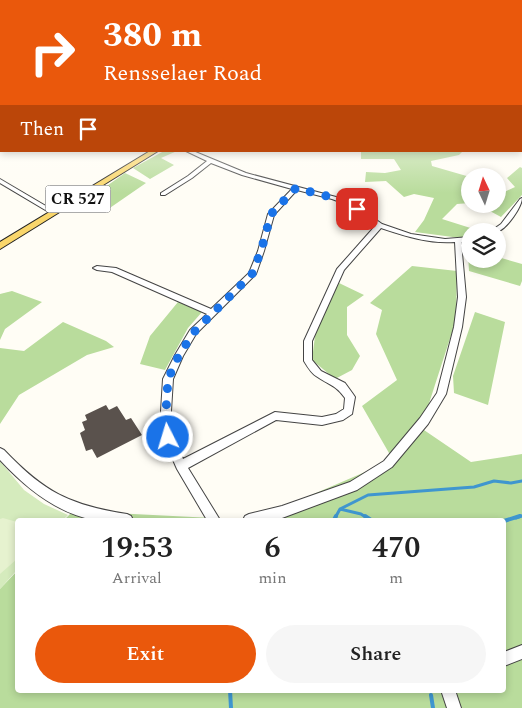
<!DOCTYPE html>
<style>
body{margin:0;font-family:Spectral,serif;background:#f6f6f6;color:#222;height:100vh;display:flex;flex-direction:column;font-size:19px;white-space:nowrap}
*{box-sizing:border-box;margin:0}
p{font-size:16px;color:#767676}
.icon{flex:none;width:28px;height:28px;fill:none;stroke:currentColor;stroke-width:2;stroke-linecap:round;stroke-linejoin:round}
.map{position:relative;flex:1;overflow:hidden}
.sheet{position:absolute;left:15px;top:518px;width:491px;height:175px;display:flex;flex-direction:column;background:#fff;border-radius:5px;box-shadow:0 2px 8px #0003}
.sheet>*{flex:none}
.guide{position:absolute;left:0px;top:0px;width:522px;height:152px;box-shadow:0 2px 8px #0003;background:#ea580c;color:#fff;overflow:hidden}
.needle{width:32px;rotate:356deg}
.controls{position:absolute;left:461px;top:168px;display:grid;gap:10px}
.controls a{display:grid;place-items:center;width:45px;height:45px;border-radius:50%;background:#fff;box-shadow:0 2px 8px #0003;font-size:25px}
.pin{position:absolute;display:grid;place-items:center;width:42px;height:42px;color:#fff;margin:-21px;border-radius:10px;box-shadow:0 2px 8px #0006}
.me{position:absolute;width:55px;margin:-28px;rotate:355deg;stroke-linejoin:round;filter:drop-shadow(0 0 4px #0008)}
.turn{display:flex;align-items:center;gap:18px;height:105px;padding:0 20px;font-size:22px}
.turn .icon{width:65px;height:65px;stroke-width:2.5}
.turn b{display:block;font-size:35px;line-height:42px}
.then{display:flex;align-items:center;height:48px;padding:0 20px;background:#0003;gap:10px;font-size:19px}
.eta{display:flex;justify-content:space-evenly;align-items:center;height:85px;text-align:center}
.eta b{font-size:30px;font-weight:600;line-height:35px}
.action{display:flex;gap:10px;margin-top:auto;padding:10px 20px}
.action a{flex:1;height:58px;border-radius:30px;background:#ea580c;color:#fff;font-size:20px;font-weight:600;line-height:58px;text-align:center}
.action a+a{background:#f6f6f6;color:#222}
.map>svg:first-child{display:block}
.green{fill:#d5ebbd}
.forest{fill:#b9dc9c}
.pitch{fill:#e6f2cf}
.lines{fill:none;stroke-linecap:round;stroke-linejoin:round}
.stream-far1{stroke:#3f96cf;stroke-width:3}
.stream{stroke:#3f96cf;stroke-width:4}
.building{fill:#5a524d}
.minor-casing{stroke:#444;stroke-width:2}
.major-casing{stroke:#222;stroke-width:2}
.minor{fill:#fff;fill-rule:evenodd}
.major{fill:#f9d66b;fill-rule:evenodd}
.route{stroke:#1a73e8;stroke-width:9;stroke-dasharray:0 16.2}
.labels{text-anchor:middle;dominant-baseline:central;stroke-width:5;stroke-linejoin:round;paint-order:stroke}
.shield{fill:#fff;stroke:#585858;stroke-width:1}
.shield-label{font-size:16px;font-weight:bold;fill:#111}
</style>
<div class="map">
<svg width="522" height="708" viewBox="0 0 522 708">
<rect width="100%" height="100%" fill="#fffdf5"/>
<path class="green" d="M0 461 24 490 44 504 68 515 63 520H18L17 570 0 589Z"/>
<path class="forest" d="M164 151H177L161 158 174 165 150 179 133 168Z
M361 151H463L459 155 431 161 432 166 470 177V203L457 204 442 219 480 231H470V235L460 238 415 232 424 220 434 198 414 194 404 197 386 181 365 182 366 172 385 173 401 170 394 159H361Z
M520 167 522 168V195L501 217 477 204H498V195L515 187 507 178Z
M125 173 146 183 104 212 80 205Z
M470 253V259H498V257L522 264V281L520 286 469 271 468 254Z
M412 266 457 271 456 320 421 428 471 462 522 454V708H0V589L17 571 18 690H504V520H64L73 511 253 520 393 460 362 406 397 380 376 334 382 310 370 303Z
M339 283 364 295 347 307V335L360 356 352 370 335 379 312 360 316 328Z
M12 291 42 302 5 329 0 340V294Z
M178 302 202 312 188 328 165 370 140 364 150 336Z
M475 312 505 322 488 405 454 393 453 376Z
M63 322 106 341 114 347 87 355 19 395 0 424V348L24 351Z"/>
<path class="pitch" d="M3 518 17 522V559L0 574V519Z"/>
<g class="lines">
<path class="stream-far1" d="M340 509 361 514 367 518
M335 518 340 509 368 495 474 487 494 481 511 483 522 481
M516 518 522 516"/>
<path class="stream" d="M365 516 371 520
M334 520 336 516
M504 521 520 516
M230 690 231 708
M431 695 433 708"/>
</g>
<path class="building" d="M106 405 109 410 117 406 126 420 131 418 142 435 97 458 92 449 86 451 80 433 85 430 82 422 87 420 85 415Z"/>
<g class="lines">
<g class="minor-casing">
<path id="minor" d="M521 109H522L521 112Z
M186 151H193L246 173 336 197 352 203 382 224 411 234 445 239 470 237V241L461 242 466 297 462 327 446 394 428 424 392 467 357 490 282 518 272 520H243L245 516 249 514 282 506 350 482 384 461 420 418 437 393 454 327 458 297 455 242C429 244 405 236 381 228L344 270 312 341V360L321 371 345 383 353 394 355 397 352 414 343 420 322 425 276 420 188 468 220 520H207L177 469 163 437 161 411 163 379 175 355 190 330 207 314 112 272 97 270 93 268 97 266 116 268 211 309 249 273 258 251 268 214 292 189 242 175 211 163 192 178 165 195H161V193L188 176 207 161ZM297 190 332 199 348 205 376 225 337 269 304 341V361C307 366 311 373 316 376 329 385 336 385 345 398L344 409 336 414 322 417 275 412 183 459 173 437 171 411 173 379 183 356 196 334 256 274 264 251 274 215Z
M0 179 56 212 57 213 52 214 0 183Z
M522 198C522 207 507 228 499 231 497 231 493 231 491 231L501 224 520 199Z
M0 448 4 450C44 492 69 505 127 514L131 516 133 520C120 520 106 522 94 520 56 513 25 487 0 460Z
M522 645V659L504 666V652Z
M441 690H455L461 708H447Z"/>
</g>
<g class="major-casing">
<path id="major" d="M150 151H158L0 249V242Z"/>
</g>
<use href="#minor" class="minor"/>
<use href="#major" class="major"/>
</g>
<linearGradient id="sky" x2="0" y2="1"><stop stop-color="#95c6ee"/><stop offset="0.49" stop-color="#fffefa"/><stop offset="1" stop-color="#fffefa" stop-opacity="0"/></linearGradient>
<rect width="522" height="193" fill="url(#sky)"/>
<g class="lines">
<path class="route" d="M168 437 166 411 168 379 179 355 194 332 252 274 261 251 271 214 296 188 334 198 357 209"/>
</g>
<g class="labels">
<rect class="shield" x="45.5" y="185.5" width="65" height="27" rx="4"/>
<g class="shield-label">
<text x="78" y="199">CR 527</text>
</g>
</g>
</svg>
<div class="controls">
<a><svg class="needle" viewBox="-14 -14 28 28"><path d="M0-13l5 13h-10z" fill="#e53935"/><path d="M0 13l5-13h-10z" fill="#767676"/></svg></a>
<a><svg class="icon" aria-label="layers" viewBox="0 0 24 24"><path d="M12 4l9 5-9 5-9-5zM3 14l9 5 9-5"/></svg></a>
</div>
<div class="pin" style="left:357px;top:209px;background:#d93025"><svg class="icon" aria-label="arrive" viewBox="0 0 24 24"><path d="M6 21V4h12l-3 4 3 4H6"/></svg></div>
<svg class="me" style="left:168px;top:437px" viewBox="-20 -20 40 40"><circle r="17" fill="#1a73e8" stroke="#fff" stroke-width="3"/><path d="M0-11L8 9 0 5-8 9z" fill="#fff"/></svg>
<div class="guide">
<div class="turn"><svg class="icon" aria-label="right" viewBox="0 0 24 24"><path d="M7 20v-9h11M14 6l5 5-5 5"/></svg><div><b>380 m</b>Rensselaer Road</div></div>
<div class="then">Then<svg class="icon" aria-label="arrive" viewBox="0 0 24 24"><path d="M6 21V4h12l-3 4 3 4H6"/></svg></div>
</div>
<section class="sheet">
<div class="eta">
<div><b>19:53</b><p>Arrival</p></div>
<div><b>6</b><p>min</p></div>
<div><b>470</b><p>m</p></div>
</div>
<div class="action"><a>Exit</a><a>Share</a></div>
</section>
</div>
